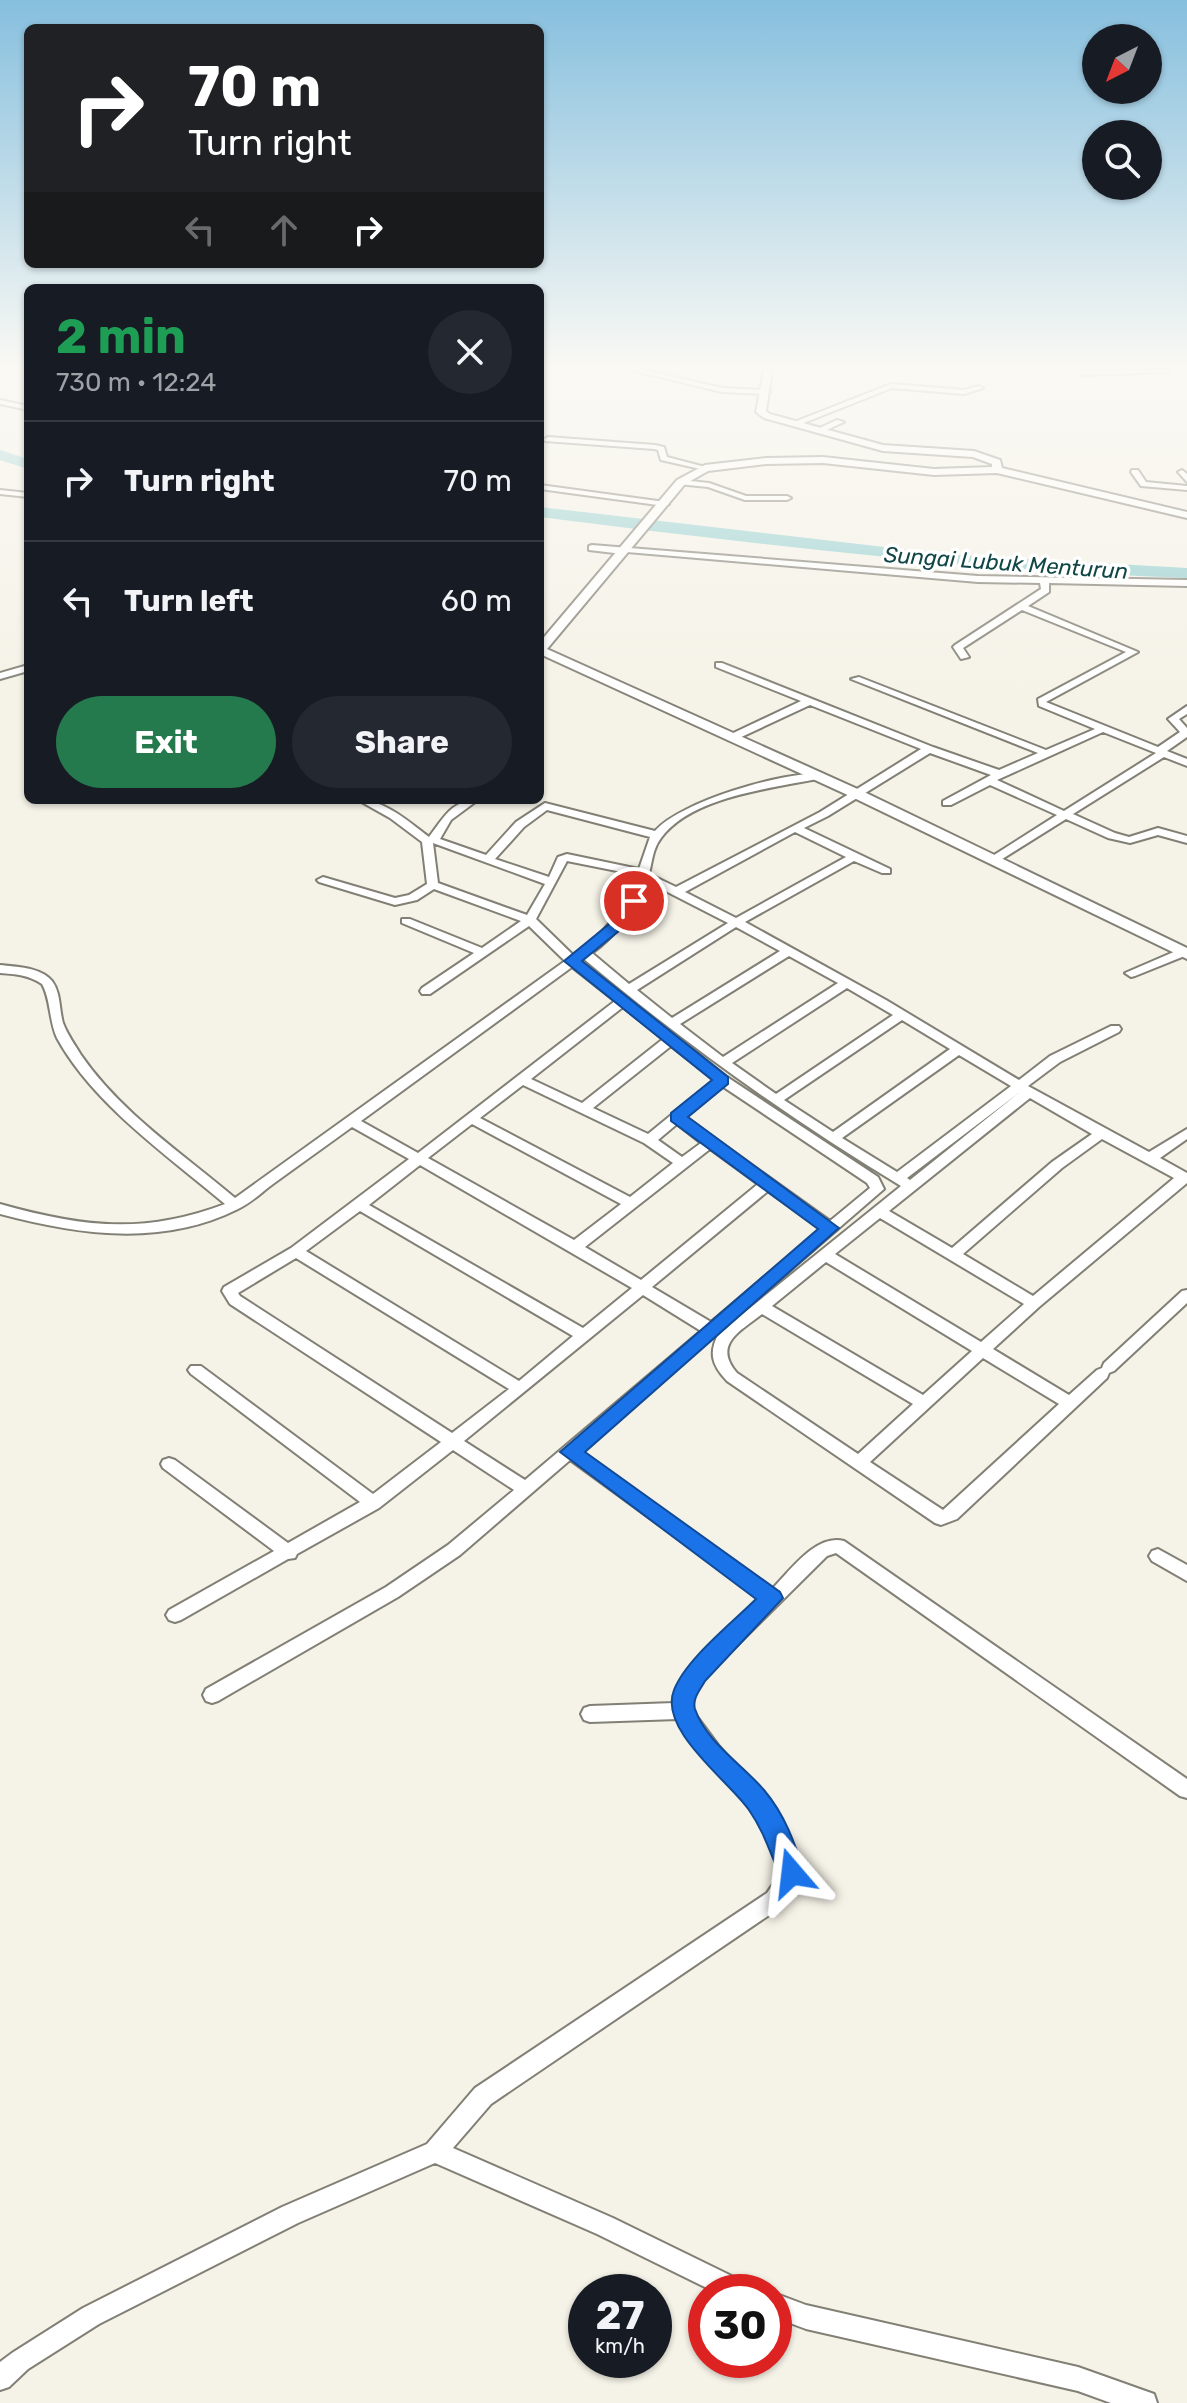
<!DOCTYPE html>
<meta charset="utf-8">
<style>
body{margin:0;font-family:Rubik,sans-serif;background:#242831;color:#f1f3f6;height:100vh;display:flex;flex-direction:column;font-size:30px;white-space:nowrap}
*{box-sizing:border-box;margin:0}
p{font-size:26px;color:#9ea1a6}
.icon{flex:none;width:44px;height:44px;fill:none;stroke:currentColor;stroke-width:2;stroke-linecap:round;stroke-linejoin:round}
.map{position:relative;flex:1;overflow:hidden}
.drawer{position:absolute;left:24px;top:284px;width:520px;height:520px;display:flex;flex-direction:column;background:#171b24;border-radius:12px;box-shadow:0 2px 6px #0004}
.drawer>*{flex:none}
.guide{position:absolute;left:24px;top:24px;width:520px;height:244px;border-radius:12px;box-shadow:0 2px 6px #0004;background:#202124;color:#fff;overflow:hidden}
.needle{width:52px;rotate:222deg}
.fabs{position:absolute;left:1082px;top:24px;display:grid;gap:16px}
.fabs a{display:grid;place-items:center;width:80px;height:80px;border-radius:50%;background:#171b24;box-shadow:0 2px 6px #0004;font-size:40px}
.speed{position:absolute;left:568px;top:2274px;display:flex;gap:16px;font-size:40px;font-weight:700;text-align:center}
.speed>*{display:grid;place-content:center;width:104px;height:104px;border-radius:50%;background:#171b24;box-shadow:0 2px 6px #0004;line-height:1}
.speed small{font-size:20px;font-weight:400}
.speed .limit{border:12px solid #d22;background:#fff;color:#111}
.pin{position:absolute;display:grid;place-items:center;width:68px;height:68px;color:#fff;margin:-34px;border:4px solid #fff;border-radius:50%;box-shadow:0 2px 8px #0007}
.me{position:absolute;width:88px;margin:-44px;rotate:343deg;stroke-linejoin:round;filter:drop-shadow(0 0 6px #0008)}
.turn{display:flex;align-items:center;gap:28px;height:168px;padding:0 32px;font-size:36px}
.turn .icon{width:104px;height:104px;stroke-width:2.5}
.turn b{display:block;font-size:56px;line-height:68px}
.lanes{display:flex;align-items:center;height:76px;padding:0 32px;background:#0003;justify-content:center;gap:40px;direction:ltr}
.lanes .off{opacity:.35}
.round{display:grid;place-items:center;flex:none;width:84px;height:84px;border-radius:42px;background:#242831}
.head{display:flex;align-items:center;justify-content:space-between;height:136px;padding:0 32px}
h1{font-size:48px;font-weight:700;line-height:60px;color:#1e9e55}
.action{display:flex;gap:16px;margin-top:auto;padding:16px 32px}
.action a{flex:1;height:92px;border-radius:48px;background:#257a4d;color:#fff;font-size:32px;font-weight:700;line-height:92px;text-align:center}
.action a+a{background:#242831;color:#f1f3f6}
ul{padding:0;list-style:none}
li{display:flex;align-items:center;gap:24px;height:120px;padding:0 32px;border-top:2px solid #363941}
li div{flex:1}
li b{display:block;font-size:30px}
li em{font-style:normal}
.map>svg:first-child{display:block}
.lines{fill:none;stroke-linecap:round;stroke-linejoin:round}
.river{fill:#94cfd0;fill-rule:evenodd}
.minor-casing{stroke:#827f75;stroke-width:4}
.tertiary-casing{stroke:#827f75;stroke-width:4}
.minor{fill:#fff;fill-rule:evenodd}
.tertiary{fill:#fff;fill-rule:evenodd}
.route{fill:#1a73e8;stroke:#114b97;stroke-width:2}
.labels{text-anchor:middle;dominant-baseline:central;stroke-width:7;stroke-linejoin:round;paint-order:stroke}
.far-water-label{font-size:22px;font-style:italic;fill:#114647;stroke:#fff}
</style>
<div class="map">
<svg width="1187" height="2403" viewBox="0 0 1187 2403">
<rect width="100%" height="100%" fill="#f5f2e7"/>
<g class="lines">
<path class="river" d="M0 450 28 459V469L0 460Z
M540 507 944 554 1187 568V578C970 570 755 544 540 517Z"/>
<g class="minor-casing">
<path id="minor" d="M631 370H643L722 388 766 390 770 392 766 394 722 392Z
M1075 370 1085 371 1172 370 1169 372 1084 375Z
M891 384 964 390 979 386 983 388 964 394 892 388 796 426 789 424Z
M0 400 28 406V410L0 404Z
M837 420 844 422 820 433 813 431Z
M548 437 655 445 664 447 667 457 709 468 705 470 661 460 658 450 654 449 545 441 544 439Z
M1132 470H1138L1146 482 1187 486V490L1141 486 1131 472Z
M1182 470 1187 474V482L1178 472Z
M681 480 709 483 746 496H787L791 498 787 500H745L708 487 678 484V480Z
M540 485 665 502 669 504 665 506 540 489Z
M0 490 28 493V497L0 494Z
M592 545 978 576 1187 580V586L1049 583V592L1028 606 1138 652 1046 702 1158 747 1180 732 1168 719 1187 706V714L1179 719 1187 728V737L1167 751 1187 759V766L1164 757 1073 814 1115 833 1129 837 1158 828 1187 836V843L1158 835 1130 843 1108 838 1066 819 999 861H991V857L1057 815 990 785 951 805H943V801L991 775 930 753 828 816 804 828 890 869V873H882L854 861 745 922 886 1000 1019 1080 1050 1056 1111 1026H1119L1121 1029 1119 1032 1060 1062 1028 1086 1149 1152 1187 1129V1139L1160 1158 1187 1173V1183L1039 1307 993 1349 1069 1395 1097 1370 1102 1368 1104 1363 1182 1291 1187 1290V1303L1114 1371 1109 1373 1107 1378 957 1519 941 1525 935 1523 727 1381C712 1365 708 1353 719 1333L901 1186C790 1119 684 1043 584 959L580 962 727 1077 878 1177 884 1189 581 1451 772 1589C789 1572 816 1533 844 1541L1187 1779V1798L1180 1796 836 1553 827 1556 703 1679 693 1695 692 1710 718 1745 767 1801 781 1821 795 1849 802 1873 781 1907 491 2104 453 2148 613 2218 748 2284 752 2292H715L597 2234 435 2163 298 2223 99 2324 28 2369 9 2387 0 2390V2362L12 2353 83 2308 282 2207 427 2144 475 2088 767 1893 782 1871C764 1808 712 1772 678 1719L590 1722 584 1720 581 1714 584 1708 590 1706 674 1703C676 1672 738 1622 761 1599L570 1460 460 1555 398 1597 218 1701 212 1703 206 1701 203 1695 206 1689 386 1587 448 1545 514 1490 453 1450 379 1508 297 1554 295 1558 288 1559 181 1620 175 1622 169 1620 166 1615 169 1610 274 1551 163 1468 161 1464 163 1460 169 1458 175 1460 288 1543 360 1502 191 1374 188 1370 191 1366H201L373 1494 441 1442 230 1304 222 1291 224 1287 291 1248 409 1159 352 1127C326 1146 299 1165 273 1184 262 1192 251 1203 238 1209 162 1247 79 1235 0 1214V1204C82 1227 143 1235 225 1204 168 1156 93 1104 57 1038 49 1021 51 1000 42 984 29 975 15 974 0 973V965C16 967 41 967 52 981 61 993 59 1009 63 1023 67 1034 75 1045 81 1055 120 1112 183 1154 235 1198L565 961 529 926 430 994H422L420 991 422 988 474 953 402 923V919H410L482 948 521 921 434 889 417 900 395 905 319 882 317 880 323 877 395 898 409 895 427 884 422 842 390 818 358 800C385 800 408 821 429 837 443 819 451 800 478 800L451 820 440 839 486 855 516 822 545 803 655 831C680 802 784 771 822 774V778C774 788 692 796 661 838 653 848 652 862 649 874L676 887 820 812 921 749 810 705 737 739H729V735L801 701 716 667V663H722L933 747 999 770 1038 753 851 679 859 677 1046 750 1095 729 1039 706 1038 699 1126 652 1022 610 963 648 969 657 961 659 953 647 955 645 1041 589 1040 583 978 582 627 552 623 554 589 550V546ZM1103 732 1156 753 1064 811 997 780ZM547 810 650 837 639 869 567 854 558 857 549 877 495 859 524 827ZM795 832 846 857 736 918 685 892ZM433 843 545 884 527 915 438 883ZM567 861 637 875C624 911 604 934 573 955L536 919ZM646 881 728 923 629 984 592 953C618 934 635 910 646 881ZM736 927 780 951 672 1018 637 990ZM789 956 838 983 723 1057 680 1024ZM572 967 615 1001 418 1153 361 1121ZM847 988 893 1015 776 1094 732 1063ZM623 1007 663 1039 582 1103 531 1079ZM902 1020 950 1049 833 1132 784 1100ZM671 1046 714 1080 648 1134 593 1108ZM959 1055 1011 1086 897 1172 842 1138ZM523 1085 644 1143 673 1163 630 1197 480 1118ZM722 1086 867 1183 870 1188 830 1221 685 1117ZM1020 1092 910 1180 907 1178ZM1030 1098 1092 1134 1052 1162 952 1248 889 1211ZM472 1124 621 1204 574 1240 428 1158ZM677 1124 701 1143 682 1157 658 1140ZM1102 1139 1174 1178 1033 1296 963 1254 1062 1168ZM710 1149 758 1184 641 1280 585 1247ZM420 1165 632 1288 583 1328 369 1205ZM768 1191 821 1229 711 1322 652 1287ZM360 1211 573 1336 519 1381 306 1251ZM880 1218 1024 1304 981 1342 835 1254ZM296 1258 509 1389 452 1433 240 1296 238 1293ZM826 1262 972 1351 923 1395 772 1306ZM643 1295 701 1331 525 1480 464 1441ZM762 1314 913 1404 858 1454 737 1373C712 1344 741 1331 762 1314ZM983 1358 1059 1404 943 1510 870 1462Z
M28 665V671L0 679V673Z
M1183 948 1187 949V955L1135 976 1131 977 1125 973Z
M1158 1549 1187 1565V1581L1152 1561 1149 1556 1152 1551Z
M774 2293 806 2305 1078 2367 1154 2394 1157 2403H1111L1078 2391 806 2329 774 2317Z"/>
</g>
<g class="tertiary-casing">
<path id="tertiary" d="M764 370H772L766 411 770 414 883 445 974 451 1000 460 1002 468 1187 512V518L997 473 934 475 823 463 766 464 708 471 685 484 547 649 862 791 1187 948V959L852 797 540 654V642L677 480 705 465 766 458 823 457 934 469 992 467V464L973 457 883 451 764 418 756 412Z"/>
</g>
<use href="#minor" class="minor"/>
<use href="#tertiary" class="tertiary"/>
</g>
<linearGradient id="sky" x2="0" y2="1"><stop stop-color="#86bfde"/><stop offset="0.52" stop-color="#faf9f4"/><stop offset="1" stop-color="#faf9f4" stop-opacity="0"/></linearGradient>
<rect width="1187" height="706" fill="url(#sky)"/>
<path class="route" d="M629 898 641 901 625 926 582 961 728 1077V1084L688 1117 839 1228 585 1452 780 1592 783 1598 705 1681C700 1690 692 1699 695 1709 706 1742 743 1765 764 1790 785 1815 795 1843 804 1873L801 1882 792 1885 783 1882C771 1856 765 1833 749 1810 729 1781 658 1730 674 1690 686 1659 732 1623 756 1599L560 1452 818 1229 671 1121V1113L712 1080 564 961 614 920Z"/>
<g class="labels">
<g class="far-water-label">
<text transform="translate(1006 563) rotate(4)">Sungai Lubuk Menturun</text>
</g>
</g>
</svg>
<div class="fabs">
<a><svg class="needle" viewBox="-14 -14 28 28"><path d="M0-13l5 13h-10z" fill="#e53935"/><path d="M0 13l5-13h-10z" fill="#9ea1a6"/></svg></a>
<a><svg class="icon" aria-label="search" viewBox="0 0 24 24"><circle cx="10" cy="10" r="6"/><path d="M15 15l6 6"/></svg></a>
</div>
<div class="speed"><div>27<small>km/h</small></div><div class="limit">30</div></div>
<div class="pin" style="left:634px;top:901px;background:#d93025"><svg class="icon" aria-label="arrive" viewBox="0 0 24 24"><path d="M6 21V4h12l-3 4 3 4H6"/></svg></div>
<svg class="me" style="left:792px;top:1873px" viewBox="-20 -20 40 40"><path d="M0-17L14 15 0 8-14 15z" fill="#1a73e8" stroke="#fff" stroke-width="4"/></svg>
<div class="guide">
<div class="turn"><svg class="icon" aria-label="right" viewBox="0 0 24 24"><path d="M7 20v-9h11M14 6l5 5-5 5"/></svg><div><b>70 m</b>Turn right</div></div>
<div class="lanes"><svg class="icon off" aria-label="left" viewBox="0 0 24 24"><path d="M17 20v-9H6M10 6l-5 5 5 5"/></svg><svg class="icon off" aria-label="ahead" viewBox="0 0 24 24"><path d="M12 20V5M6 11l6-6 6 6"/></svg><svg class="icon" aria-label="right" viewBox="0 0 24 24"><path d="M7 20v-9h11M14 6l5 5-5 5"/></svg></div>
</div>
<section class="drawer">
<div class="head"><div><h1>2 min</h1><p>730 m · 12:24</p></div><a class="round"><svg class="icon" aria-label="close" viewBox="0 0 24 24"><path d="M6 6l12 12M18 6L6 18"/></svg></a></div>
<ul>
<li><svg class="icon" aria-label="right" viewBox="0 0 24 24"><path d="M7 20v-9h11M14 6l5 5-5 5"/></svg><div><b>Turn right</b></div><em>70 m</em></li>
<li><svg class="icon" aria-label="left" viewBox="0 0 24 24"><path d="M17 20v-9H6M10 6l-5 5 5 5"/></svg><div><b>Turn left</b></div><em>60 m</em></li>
</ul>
<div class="action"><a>Exit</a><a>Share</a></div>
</section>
</div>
